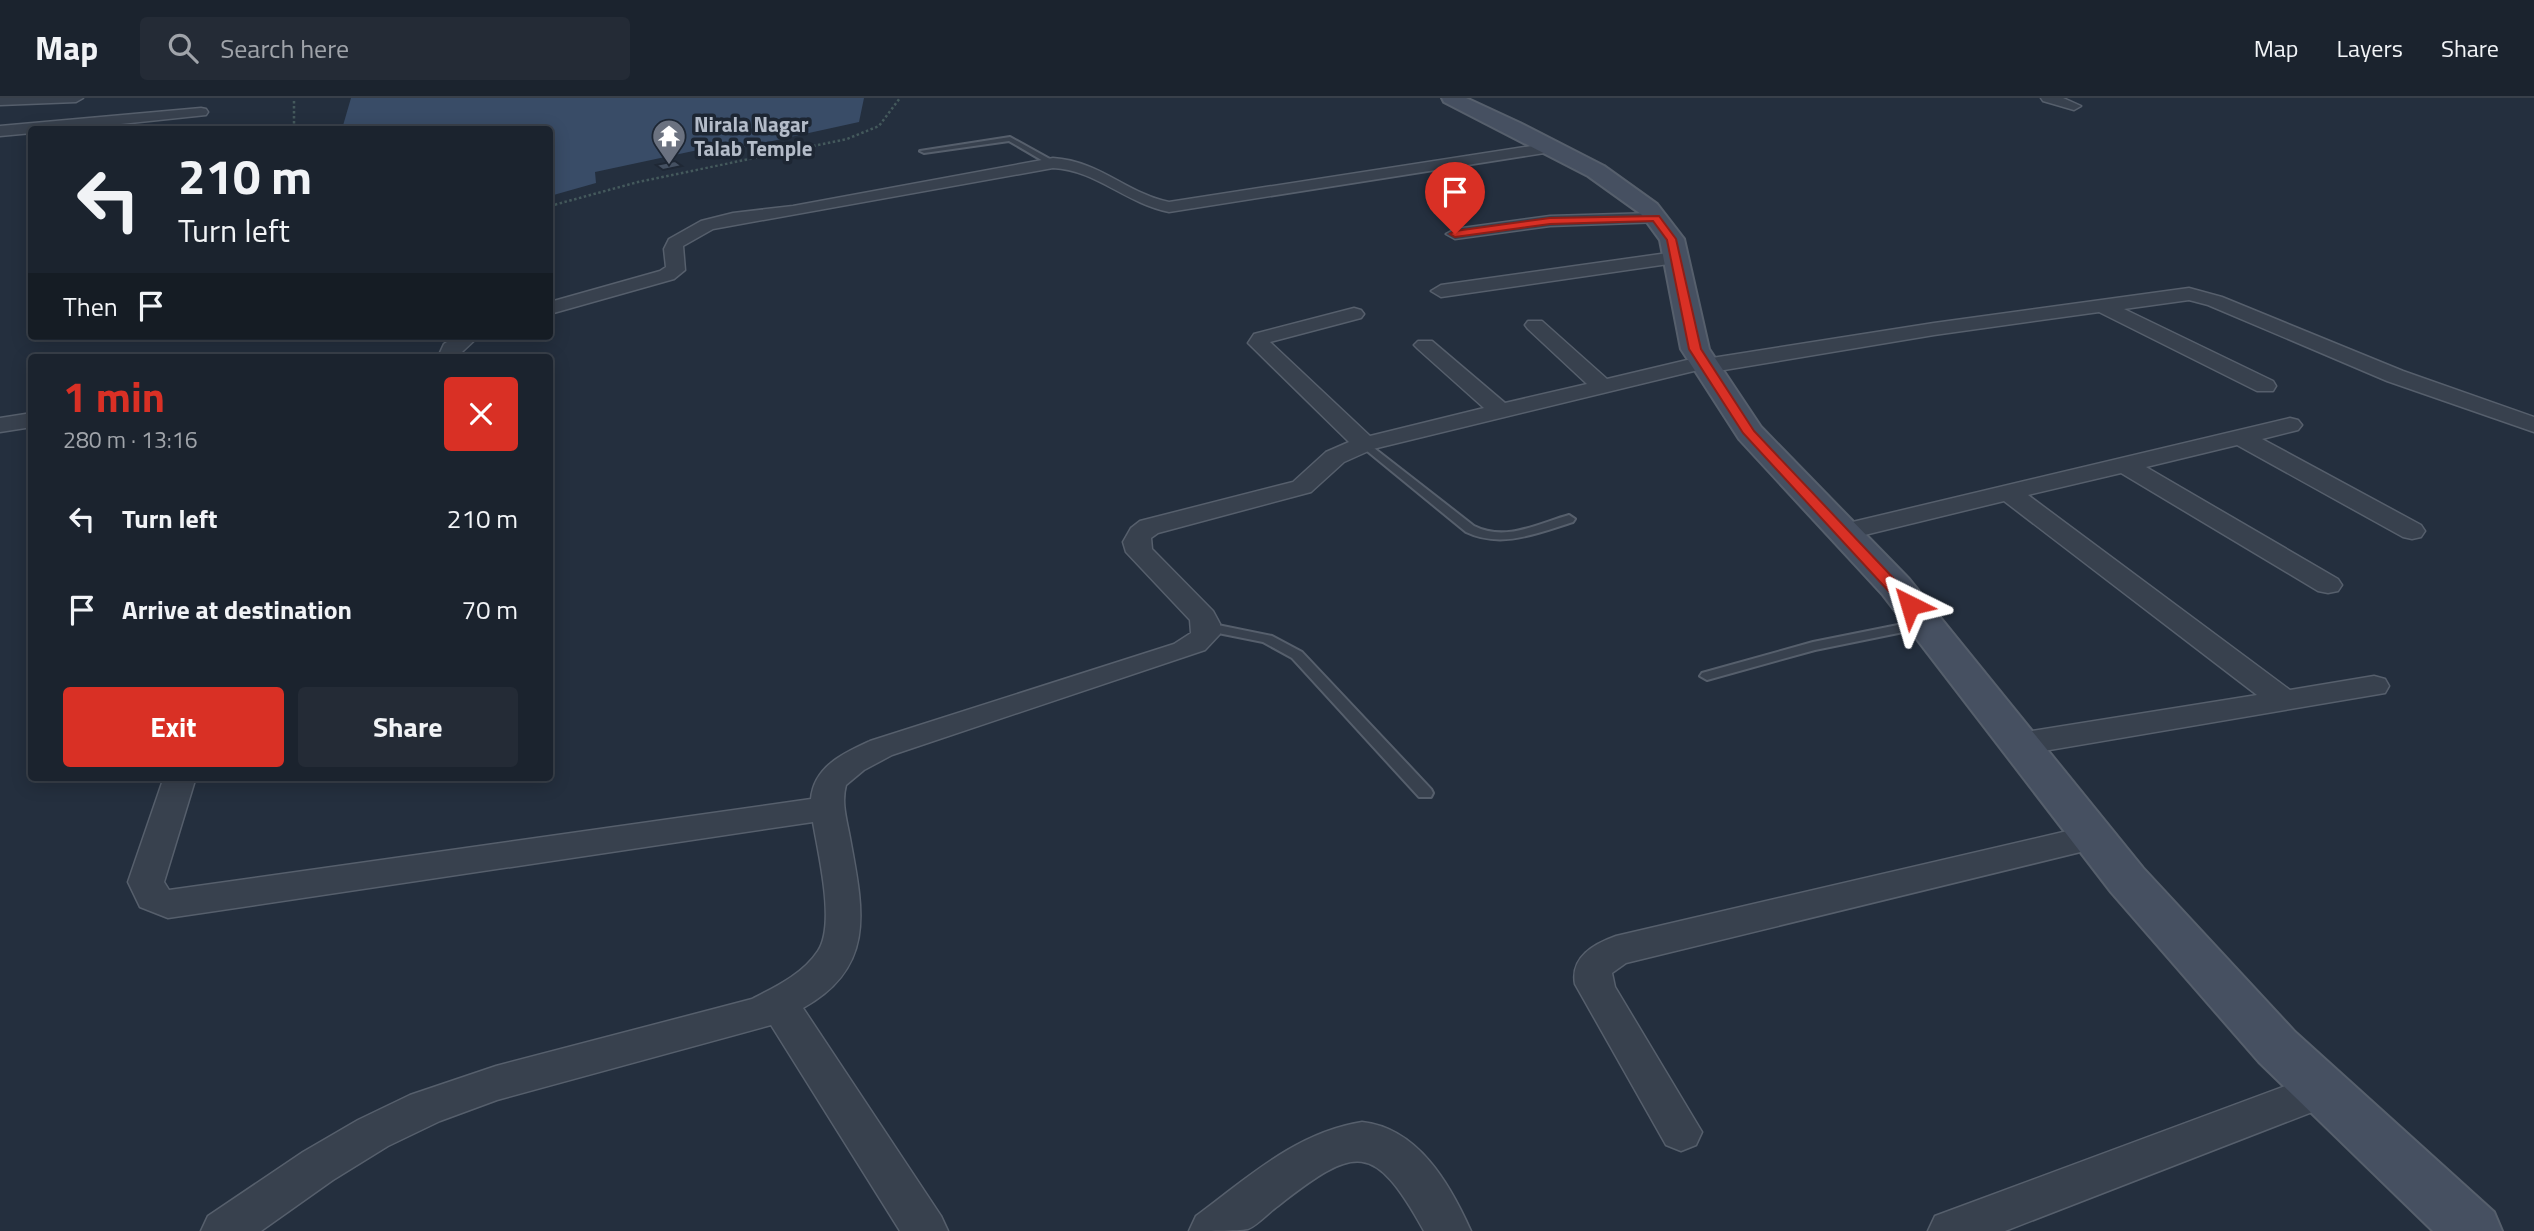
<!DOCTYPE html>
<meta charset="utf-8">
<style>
body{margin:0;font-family:"Titillium Web",sans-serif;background:#242b36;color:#f1f3f6;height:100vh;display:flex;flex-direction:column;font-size:26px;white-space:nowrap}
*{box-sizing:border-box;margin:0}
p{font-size:23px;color:#a0a4aa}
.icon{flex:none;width:38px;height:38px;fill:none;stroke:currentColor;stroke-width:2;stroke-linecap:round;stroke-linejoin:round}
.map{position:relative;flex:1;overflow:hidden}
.side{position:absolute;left:28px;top:256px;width:525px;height:427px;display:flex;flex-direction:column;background:#1b232e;border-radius:7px;box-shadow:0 4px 18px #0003,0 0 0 2px #39404a}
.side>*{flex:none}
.banner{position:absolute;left:28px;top:28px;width:525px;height:214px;border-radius:7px;box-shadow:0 4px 18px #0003,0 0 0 2px #39404a;background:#1b232e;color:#f1f3f6;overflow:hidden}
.pin{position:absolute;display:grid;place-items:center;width:60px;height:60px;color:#fff;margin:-72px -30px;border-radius:50% 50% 50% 0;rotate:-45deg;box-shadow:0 0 7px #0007}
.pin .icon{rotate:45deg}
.me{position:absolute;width:77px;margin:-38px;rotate:320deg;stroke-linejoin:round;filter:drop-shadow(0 0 5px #0008)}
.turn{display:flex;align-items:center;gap:24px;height:147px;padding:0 35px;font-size:32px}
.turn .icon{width:91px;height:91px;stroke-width:2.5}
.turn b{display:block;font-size:49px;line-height:60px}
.then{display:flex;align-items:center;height:66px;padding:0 35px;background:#0003;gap:14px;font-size:26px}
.round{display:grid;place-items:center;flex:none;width:74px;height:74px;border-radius:7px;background:#242b36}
.headline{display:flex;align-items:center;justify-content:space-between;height:119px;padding:0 35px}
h1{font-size:42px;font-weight:700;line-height:52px;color:#d93025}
.primary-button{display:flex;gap:14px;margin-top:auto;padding:14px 35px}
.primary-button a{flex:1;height:80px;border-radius:7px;background:#d93025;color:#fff;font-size:28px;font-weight:700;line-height:80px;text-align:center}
.primary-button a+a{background:#242b36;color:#f1f3f6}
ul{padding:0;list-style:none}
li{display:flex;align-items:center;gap:21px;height:91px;padding:0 35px}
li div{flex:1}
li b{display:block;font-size:26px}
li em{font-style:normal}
header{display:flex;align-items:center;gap:42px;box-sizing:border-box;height:98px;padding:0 35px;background:#1b232e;border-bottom:2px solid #39404a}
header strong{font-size:33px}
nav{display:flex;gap:38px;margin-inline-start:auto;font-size:24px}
.search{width:490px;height:63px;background:#242b36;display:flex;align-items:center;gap:18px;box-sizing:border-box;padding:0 24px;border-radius:7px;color:#a0a4aa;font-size:26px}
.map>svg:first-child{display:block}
.water{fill:#394c67}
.building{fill:#455162;stroke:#1f2835;stroke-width:2}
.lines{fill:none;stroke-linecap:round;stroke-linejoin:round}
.lane-casing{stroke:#565f6c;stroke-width:4}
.street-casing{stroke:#565f6c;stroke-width:3}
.secondary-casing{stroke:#565f6c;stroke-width:4}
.path{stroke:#44595c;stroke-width:2.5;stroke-dasharray:2.5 2.5;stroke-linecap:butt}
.lane{fill:#38414e;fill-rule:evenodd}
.street{fill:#38414e;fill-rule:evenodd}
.secondary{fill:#465061;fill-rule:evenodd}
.route{fill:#d93025;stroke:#8d1f18;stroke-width:2}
.labels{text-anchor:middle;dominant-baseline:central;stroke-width:7;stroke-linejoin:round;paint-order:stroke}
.far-poi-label{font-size:21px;font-weight:bold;fill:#b4bcc9;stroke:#1d2633;text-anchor:start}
</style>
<header>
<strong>Map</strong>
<div class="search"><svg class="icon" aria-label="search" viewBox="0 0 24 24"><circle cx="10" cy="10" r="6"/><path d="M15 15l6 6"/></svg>Search here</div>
<nav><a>Map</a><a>Layers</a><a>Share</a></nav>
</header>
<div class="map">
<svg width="2534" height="1133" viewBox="0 0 2534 1133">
<rect width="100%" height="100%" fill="#242f3e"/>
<path class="water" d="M351 0H864L859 24 727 53 712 49 595 74 596 85 550 98V32L342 31Z"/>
<path class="building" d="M675 63 682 68 663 72 656 67Z"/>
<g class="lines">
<g class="lane-casing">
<path id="lane" d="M1010 39 1057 65 1050 67 1009 43 924 55 920 53Z
M1365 343 1474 428C1506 444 1537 426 1569 417L1575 421 1573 424C1537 435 1502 451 1466 434L1361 348V344Z
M1923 522 1930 526 1928 529 1815 552 1707 582 1700 578 1702 575 1813 544Z
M1208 525 1272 538 1302 554 1431 691 1433 695 1431 699H1419L1292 560 1263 544 1203 532 1201 529Z"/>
</g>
<g class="street-casing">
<path id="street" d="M0 0H83L76 4 0 7Z
M2041 0H2063L2081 8 2074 12 2043 3Z
M201 10 206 11 208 14 206 17 64 32H32V35L0 38V28Z
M1551 45 1559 50 1557 53 1169 114C1125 105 1096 72 1053 70L713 131 683 148 685 172 674 181 550 216V204L660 173 666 169 664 151 669 141 701 123 733 115 793 108 1053 60C1100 63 1126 95 1169 104Z
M1655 115 1661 116 1664 120 1661 124 1550 128 1455 141 1446 136 1455 131 1550 118Z
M1675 154 1684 160 1682 164 1441 199 1431 193 1441 187Z
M2189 190 2222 199 2403 273 2534 319V334L2387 283 2208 207 2189 202 2124 211 2273 283 2276 288 2273 293H2257L2099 214 1934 237 1706 275 1698 272 1373 351 1344 364 1311 394 1158 435 1151 440 1152 451 1213 513 1220 526V536L1205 552 892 657 864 672 846 687C841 705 847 723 850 740 863 811 877 869 803 910L941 1118 948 1133H900L771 927 497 1002 440 1023 388 1048 333 1082 261 1133H201L208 1118 303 1054 358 1022 410 997 496 968 752 901C775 889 803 876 818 853 836 826 818 755 813 724L168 820 140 809 128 784 164 679H196L164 784 169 792 811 701C814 668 844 655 870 643L1174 546 1191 535 1190 522 1126 454 1123 444 1131 430 1140 423 1293 384 1326 354 1349 344 1248 245 1254 236 1354 210 1361 212 1364 216 1361 220 1270 244 1370 338 1484 310 1418 251 1414 247 1418 243H1432L1505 305 1587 286 1528 231 1525 227 1528 223H1542L1607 281 1704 258 1712 260 1934 225Z
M456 238H479L462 254 460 259H438L444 246Z
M32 315V329L0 334V320Z
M2290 320 2298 322 2302 327 2298 332 2262 341 2421 427 2425 433 2421 439 2412 441 2403 439 2237 347 2146 369 2338 481 2342 487 2338 493 2328 495 2318 493 2121 375 2028 397 2290 592 2374 578 2385 581 2389 588 2385 595 2020 657 2009 653 2004 646 2009 639 2020 635 2257 597 2004 403 1844 442 1835 440 1831 434 1835 428 1844 426Z
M2093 727 2105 730 2110 739 2105 748 1626 865 1612 875 1615 889 1702 1034 1696 1047 1681 1053 1666 1047 1575 886C1570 859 1594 846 1616 838Z
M2323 974 2338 980 2344 992 2338 1004 2005 1133H1928L1935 1118Z
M1362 1024C1418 1030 1450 1086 1471 1133H1424C1374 1043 1356 1047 1278 1108 1268 1115 1259 1126 1248 1131 1238 1133 1202 1133 1189 1133L1196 1118C1247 1080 1297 1034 1362 1024Z"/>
</g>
<g class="secondary-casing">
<path id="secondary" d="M1442 0H1466L1520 25 1604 68 1657 106 1684 141 1709 251 1761 329 1909 481 2143 770 2295 934 2494 1114 2502 1133H2433L2259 964 2111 794 1883 497 1739 341 1681 251 1660 142 1641 116 1588 78 1444 4Z"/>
</g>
<path class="path" d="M294 3V32
M550 108 638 84 847 41 879 28 900 0"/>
<use href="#lane" class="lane"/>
<use href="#street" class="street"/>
<use href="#secondary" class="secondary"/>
</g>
<path class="route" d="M1659 118 1676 141 1701 251 1754 333 1916 504 1918 507 1916 511H1905L1743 335 1689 251 1667 142 1653 123 1550 126 1455 139 1450 136 1455 133 1550 120Z"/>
<defs>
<g id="temple-pin" transform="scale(1.75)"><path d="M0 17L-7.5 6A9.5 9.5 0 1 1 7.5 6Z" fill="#6b7280" stroke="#1d2633"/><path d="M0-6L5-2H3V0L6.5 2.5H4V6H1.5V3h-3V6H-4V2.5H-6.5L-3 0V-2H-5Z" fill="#fff"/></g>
</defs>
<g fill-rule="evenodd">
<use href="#temple-pin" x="669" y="38"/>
</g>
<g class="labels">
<g class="far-poi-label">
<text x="694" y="26">Nirala Nagar<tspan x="694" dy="24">Talab Temple</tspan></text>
</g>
</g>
</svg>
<div class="pin" style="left:1455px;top:136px;background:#d93025"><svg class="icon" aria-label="arrive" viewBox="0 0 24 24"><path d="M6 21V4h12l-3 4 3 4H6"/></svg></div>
<svg class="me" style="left:1910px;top:507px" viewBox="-20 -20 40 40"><path d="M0-17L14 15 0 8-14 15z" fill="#d93025" stroke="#fff" stroke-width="4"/></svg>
<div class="banner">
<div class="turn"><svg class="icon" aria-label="left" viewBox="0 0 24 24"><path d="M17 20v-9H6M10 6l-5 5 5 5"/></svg><div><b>210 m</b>Turn left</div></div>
<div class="then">Then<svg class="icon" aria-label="arrive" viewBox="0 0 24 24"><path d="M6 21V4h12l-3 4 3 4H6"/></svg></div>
</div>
<section class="side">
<div class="headline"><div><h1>1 min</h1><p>280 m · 13:16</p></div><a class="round" style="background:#d93025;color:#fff"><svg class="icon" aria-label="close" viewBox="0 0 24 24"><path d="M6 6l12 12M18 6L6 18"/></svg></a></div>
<ul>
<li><svg class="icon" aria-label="left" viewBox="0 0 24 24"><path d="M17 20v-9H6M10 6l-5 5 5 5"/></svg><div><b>Turn left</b></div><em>210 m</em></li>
<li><svg class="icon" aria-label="arrive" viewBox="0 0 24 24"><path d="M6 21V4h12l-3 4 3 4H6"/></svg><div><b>Arrive at destination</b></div><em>70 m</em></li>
</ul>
<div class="primary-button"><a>Exit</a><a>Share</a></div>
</section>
</div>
